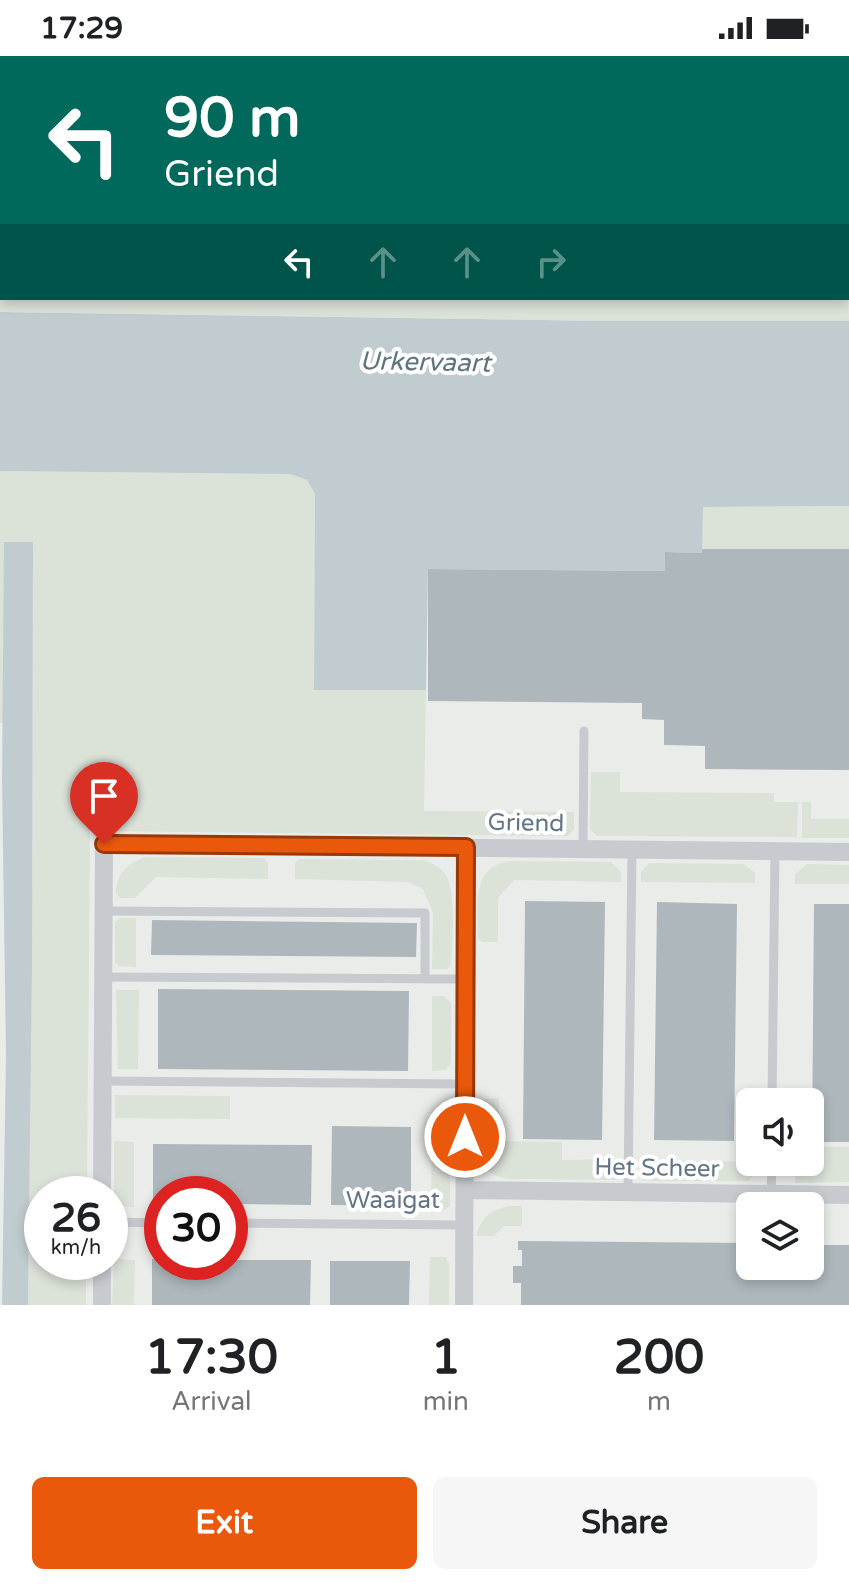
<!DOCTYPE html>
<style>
body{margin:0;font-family:"Varela Round",sans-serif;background:#f6f6f6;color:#202124;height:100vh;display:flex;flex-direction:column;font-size:30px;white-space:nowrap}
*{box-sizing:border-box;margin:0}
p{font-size:26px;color:#757577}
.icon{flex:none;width:44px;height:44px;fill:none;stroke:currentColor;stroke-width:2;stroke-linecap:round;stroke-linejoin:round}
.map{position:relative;height:1249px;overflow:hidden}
.sheet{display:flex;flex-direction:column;background:#fff;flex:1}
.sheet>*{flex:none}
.hud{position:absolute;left:0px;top:0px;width:850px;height:244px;box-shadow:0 4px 12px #0003;background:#00695c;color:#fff;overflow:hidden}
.fabs{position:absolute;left:736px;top:1032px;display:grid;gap:16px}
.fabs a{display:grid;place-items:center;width:88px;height:88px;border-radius:12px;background:#fff;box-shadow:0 4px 12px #0003;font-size:40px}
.speed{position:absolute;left:24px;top:1120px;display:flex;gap:16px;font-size:40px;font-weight:700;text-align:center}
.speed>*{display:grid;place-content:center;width:104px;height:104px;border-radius:50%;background:#fff;box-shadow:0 4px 12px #0003;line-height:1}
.speed small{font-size:20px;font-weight:400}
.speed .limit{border:12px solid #d22;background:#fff;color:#111}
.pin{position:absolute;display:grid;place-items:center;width:68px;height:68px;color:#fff;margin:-82px -34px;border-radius:50% 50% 50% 0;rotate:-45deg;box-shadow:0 0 8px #0007}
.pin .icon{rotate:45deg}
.me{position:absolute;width:88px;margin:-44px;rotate:0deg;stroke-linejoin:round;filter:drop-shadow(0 0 6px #0008)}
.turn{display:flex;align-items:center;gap:28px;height:168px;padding:0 32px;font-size:36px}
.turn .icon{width:104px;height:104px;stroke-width:2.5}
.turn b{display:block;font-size:56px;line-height:68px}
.lanes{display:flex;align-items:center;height:76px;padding:0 32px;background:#0003;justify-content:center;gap:40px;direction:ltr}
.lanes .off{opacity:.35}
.eta{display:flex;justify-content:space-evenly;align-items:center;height:136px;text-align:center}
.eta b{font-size:48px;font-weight:700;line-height:56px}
.primary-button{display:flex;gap:16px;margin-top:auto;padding:16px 32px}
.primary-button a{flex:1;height:92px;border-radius:12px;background:#ea580c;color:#fff;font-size:32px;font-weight:700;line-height:92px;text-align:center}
.primary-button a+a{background:#f6f6f6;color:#202124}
.status{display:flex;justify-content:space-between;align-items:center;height:56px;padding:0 40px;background:#fff;direction:ltr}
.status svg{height:22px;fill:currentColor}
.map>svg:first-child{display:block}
.built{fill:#eaecea;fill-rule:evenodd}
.green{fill:#dbe2d8}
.water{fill:#c1ccd1}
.building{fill:#adb7bc}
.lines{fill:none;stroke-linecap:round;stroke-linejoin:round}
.primary-casing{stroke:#babec2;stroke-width:32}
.lane{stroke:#c7cbcf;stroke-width:9}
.street{stroke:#c7cbcf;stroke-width:18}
.primary{stroke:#fff;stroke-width:28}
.route-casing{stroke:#983908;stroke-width:20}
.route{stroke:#ea580c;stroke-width:14}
.labels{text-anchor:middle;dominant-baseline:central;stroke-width:8;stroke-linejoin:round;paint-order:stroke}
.street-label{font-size:24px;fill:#627584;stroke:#fff}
.water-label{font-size:26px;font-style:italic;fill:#5e757e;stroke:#fff}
</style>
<div class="status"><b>17:29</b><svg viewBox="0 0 49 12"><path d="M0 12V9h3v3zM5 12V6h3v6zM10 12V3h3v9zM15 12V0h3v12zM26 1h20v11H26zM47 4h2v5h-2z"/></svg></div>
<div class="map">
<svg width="849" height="1249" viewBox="0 0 849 1249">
<rect width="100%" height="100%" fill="#fafaf7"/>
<path class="built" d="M0 368 849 436V1249H0ZM750 1046H810V1106H750ZM42 1138H110V1206H42ZM162 1138H230V1206H162ZM750 1150H810V1210H750Z"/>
<path class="green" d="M848 192 849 265H608L0 256V199H2V242H848Z
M0 415 290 418 307 424 315 438 314 633 426 634 424 755 574 756V774L567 780 90 775 87 1138H42V1206H86V1249H28L32 911 33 487 5 486 3 667H0Z
M849 450V493H702V451Z
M591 716H620V736L774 737V746H798L797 781 597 780 590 773Z
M802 746H811V763H849V782H802Z
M146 801 264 802 268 807V823L156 821 135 842H120L116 838C116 818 127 807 146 801Z
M299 803 423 804C432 807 439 810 445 818 457 835 452 887 451 909L447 913H432L433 857 423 833 408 826 295 823V807Z
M509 805 611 806 621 816V826L514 824 498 842V886H482L478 882C478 852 470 811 509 805Z
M649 807 744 808 755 817V827L641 826V816Z
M807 808 849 809V828H795V818Z
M120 862H136V911L120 910 115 907V866Z
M116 934H139L138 1013H118Z
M432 940H444L451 947V1007L446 1014 432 1015Z
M115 1039 230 1040V1063L115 1062Z
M499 1042V1085L562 1086V1104L620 1103V1119L615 1124 508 1123C481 1117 479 1106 479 1081 479 1070 478 1059 478 1048L485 1043Z
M432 1070H447L450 1079V1150L444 1154 431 1153Z
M114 1085 134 1086V1151L114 1150Z
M814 1091H849V1126L795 1127V1108L814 1107Z
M641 1104 753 1106 754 1119 748 1125H644L640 1120Z
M508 1150H522V1170H504L494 1180H476C482 1161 488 1156 508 1150Z
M430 1201H445L449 1207V1249H429Z
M114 1203 135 1204 134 1249H112Z"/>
<path class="water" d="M0 256 608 265H849V450L703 451 702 497 665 496V515L428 513 426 634H314L315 438 307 424 290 418 0 415Z
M4 486H33L32 911 28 1249H2L6 999 2 724Z"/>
<path class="building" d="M702 493H849V714L705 713V690L664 689V664L642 663V647L428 645V513L665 515V496L702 497Z
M525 845 605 846 602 1084 523 1083Z
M657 846 737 848 734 1085 654 1084Z
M814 848H849V1086H812Z
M152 864 417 867 416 901 151 899Z
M158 933 409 935 408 1015 158 1013Z
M332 1070 411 1071V1150L331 1149Z
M153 1088 312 1089 311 1149 230 1148V1138H162V1147H153Z
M518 1185 750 1187V1210H810V1189H849V1249H521V1227H513V1210H522V1194H518Z
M152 1203H162V1206H230V1204H311L310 1249H152Z
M330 1205H410L409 1249H330Z"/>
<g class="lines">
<g class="primary-casing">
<path id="primary" d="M848 162H849
M848 184H849
M0 186H2"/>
</g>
<path class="lane" d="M583 792 584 675
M103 855 425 857V923
M103 921 466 923
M103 1025 465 1028
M772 1046 775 795
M628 1136 632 793
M771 1138 772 1106
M110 1166 162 1167
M230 1167 465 1169"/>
<path class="street" d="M123 0V2
M607 2 610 0
M0 19H2
M465 1134 849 1139
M102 1138 104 788 849 796
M102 1249V1206
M464 1249 466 791"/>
<use href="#primary" class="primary"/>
</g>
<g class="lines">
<g class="route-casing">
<path id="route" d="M104 788 466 791 465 1081"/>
</g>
<use href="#route" class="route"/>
</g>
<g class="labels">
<g class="street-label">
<text transform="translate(526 767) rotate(1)">Griend</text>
<text transform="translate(657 1112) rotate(1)">Het Scheer</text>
<text x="393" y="1144">Waaigat</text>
</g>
<g class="water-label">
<text transform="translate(425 306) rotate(1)">Urkervaart</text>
</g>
</g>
</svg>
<div class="fabs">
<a><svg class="icon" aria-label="sound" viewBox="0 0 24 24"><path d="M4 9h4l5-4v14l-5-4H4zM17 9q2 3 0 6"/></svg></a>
<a><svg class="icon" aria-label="layers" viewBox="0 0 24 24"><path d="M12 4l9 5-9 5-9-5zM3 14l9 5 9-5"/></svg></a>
</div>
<div class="speed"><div>26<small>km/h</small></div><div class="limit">30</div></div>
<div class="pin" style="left:104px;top:788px;background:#d93025"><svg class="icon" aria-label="arrive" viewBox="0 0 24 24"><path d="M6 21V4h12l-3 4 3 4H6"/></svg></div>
<svg class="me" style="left:465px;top:1081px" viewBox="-20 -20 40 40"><circle r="17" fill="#ea580c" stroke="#fff" stroke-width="3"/><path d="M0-11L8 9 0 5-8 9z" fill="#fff"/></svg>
<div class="hud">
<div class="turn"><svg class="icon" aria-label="left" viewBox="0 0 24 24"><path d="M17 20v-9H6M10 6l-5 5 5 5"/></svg><div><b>90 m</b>Griend</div></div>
<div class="lanes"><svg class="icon" aria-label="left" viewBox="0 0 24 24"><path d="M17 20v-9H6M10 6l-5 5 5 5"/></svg><svg class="icon off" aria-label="ahead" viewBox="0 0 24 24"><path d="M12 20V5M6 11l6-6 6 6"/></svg><svg class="icon off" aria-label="ahead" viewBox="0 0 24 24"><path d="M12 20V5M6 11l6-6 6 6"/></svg><svg class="icon off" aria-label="right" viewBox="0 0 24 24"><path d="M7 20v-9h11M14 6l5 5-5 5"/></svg></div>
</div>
</div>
<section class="sheet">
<div class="eta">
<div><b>17:30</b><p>Arrival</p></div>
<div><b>1</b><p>min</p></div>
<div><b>200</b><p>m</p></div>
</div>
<div class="primary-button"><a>Exit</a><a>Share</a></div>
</section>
